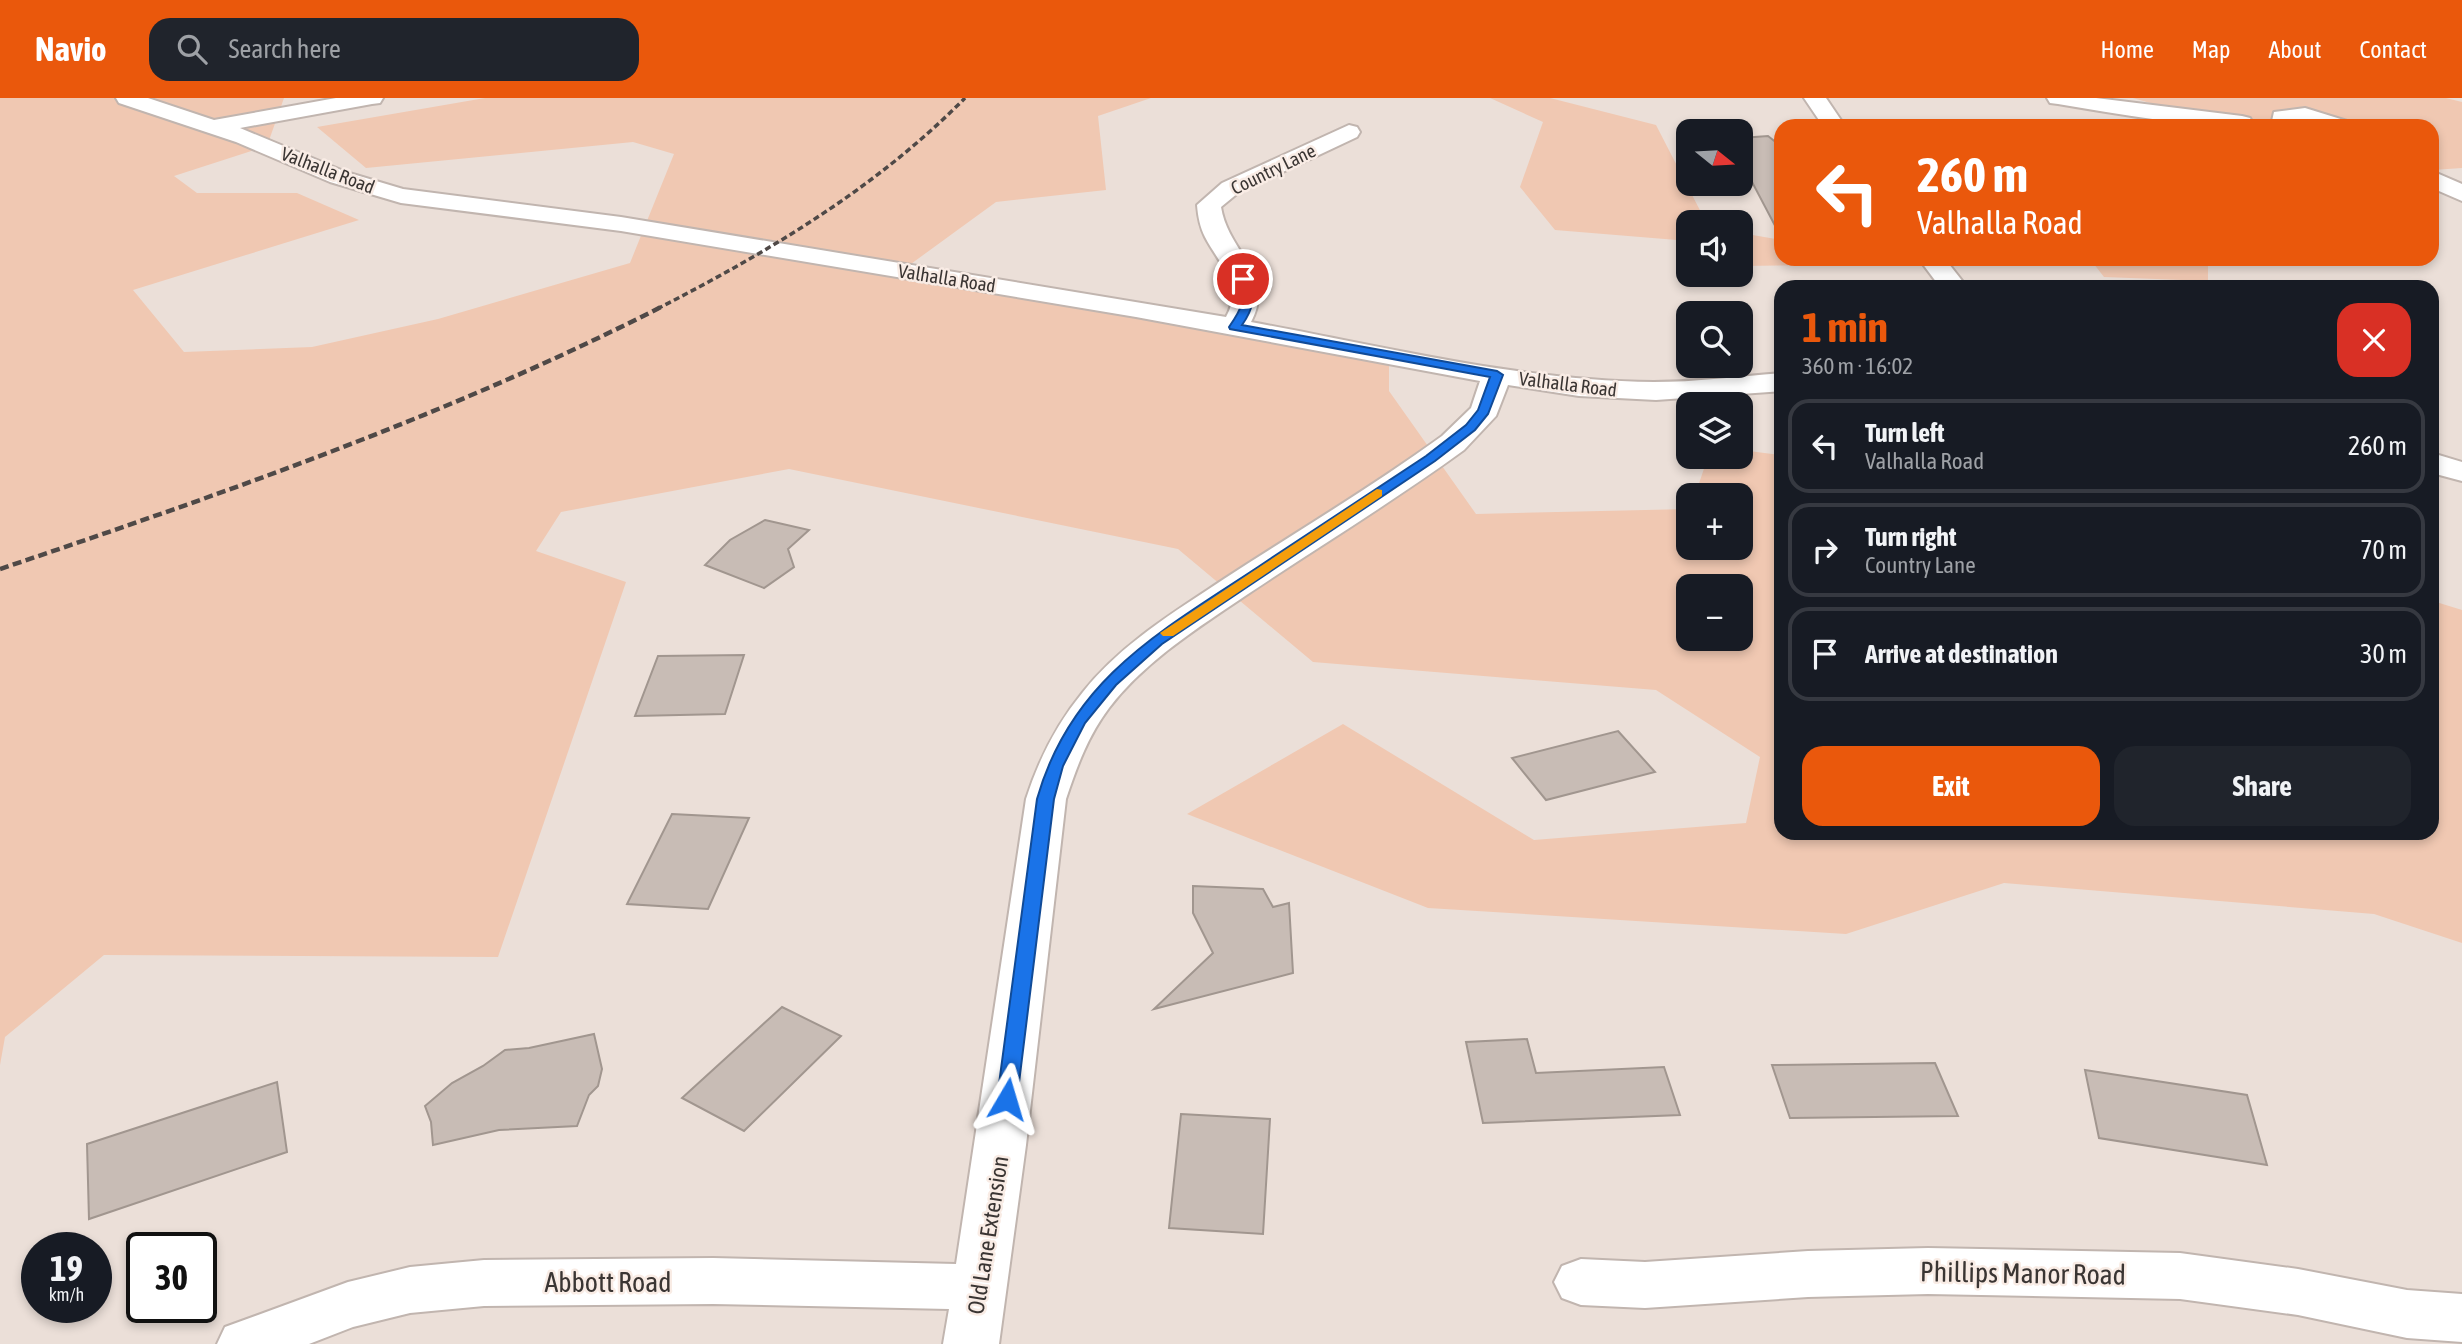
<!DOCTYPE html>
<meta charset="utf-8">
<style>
body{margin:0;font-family:"Asap Condensed",sans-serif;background:#20242c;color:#f1f3f6;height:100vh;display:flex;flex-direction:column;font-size:26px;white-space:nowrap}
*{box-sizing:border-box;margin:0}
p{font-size:23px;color:#9ea1a6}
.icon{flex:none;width:38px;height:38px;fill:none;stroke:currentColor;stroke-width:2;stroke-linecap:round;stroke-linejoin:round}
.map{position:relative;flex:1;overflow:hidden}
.sheet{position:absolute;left:1774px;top:182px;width:665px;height:560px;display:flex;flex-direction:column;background:#171b24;border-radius:21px;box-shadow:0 4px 10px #0003}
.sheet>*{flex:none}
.top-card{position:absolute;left:1774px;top:21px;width:665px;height:147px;border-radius:21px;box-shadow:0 4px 10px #0003;background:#ea580c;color:#fff;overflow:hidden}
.needle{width:46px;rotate:108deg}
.controls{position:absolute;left:1676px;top:21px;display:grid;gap:14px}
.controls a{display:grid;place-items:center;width:77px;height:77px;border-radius:14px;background:#171b24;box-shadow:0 4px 10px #0003;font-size:35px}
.speed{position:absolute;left:21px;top:1134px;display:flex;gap:14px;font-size:35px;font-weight:700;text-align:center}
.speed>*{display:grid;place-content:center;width:91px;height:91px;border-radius:50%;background:#171b24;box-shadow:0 4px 10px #0003;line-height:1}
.speed small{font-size:18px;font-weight:400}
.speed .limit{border:4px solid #111;border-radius:10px;background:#fff;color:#111}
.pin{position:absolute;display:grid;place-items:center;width:60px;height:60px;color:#fff;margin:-30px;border:4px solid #fff;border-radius:50%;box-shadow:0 2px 7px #0007}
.me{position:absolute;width:77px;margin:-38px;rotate:7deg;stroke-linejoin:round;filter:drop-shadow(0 0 5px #0008)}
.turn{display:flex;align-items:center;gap:24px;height:147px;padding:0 28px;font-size:32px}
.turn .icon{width:91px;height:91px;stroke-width:2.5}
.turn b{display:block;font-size:49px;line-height:60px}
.round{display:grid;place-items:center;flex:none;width:74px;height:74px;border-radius:21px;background:#20242c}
.headline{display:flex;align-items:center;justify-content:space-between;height:119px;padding:0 28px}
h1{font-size:42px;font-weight:700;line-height:52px;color:#ea580c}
.cta{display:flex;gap:14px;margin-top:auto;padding:14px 28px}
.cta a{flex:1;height:80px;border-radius:21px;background:#ea580c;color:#fff;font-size:28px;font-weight:700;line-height:80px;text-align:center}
.cta a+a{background:#20242c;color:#f1f3f6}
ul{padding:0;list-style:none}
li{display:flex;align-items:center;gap:21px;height:94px;margin:0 14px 10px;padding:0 14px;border:4px solid #363941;border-radius:21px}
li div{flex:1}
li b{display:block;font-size:26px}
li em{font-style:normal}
header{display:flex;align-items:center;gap:42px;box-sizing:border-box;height:98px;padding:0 35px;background:#ea580c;color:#fff}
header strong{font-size:33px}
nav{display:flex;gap:38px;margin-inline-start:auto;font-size:24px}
.search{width:490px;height:63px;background:#20242c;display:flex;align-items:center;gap:18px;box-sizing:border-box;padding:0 24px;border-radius:21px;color:#9ea1a6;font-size:26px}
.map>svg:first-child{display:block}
.green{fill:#f0c8b2;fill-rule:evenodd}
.building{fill:#c8bcb5;stroke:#a1968f;stroke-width:2}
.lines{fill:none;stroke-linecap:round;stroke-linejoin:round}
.minor-casing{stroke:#c1b5af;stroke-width:4}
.minor{fill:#fff;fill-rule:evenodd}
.rail-far1{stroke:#4f4947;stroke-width:3.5;stroke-dasharray:6 3.5;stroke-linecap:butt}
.rail{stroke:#4f4947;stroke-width:4.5;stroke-dasharray:9 4.5;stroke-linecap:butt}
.route{fill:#1a73e8;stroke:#114b97;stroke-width:2}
.slow{fill:#f59e0b}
.labels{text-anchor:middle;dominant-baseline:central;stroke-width:5;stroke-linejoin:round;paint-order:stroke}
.far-street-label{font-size:19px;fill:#3a3533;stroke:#f9ece5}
.street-label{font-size:23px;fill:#3a3533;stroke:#f9ece5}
.near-street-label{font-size:28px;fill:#3a3533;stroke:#f9ece5}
</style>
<header>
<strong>Navio</strong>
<div class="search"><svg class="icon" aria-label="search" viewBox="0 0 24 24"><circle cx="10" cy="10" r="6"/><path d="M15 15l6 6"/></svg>Search here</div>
<nav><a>Home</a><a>Map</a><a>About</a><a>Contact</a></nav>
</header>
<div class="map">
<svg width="2462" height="1246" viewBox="0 0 2462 1246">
<rect width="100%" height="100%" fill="#ebdfd8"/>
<path class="green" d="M0 0H284L267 48 174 78 197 95H297L359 122 133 192 184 254 312 249 438 221 630 165 674 56 633 44 366 70 317 29 485 0H1151L1098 18 1106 92 996 104 904 171 1389 262V293L1476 416 1689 411V450H1741V397H1695L1708 359H1741V352L1781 357 1782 735H2432L2433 503 2462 512V845L2374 816 2004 785 1846 836 1428 810 1187 716 1343 626 1534 742 1746 725 1760 659 1656 592 1313 564 1178 451 789 371 561 414 536 453 626 484 498 859 104 857 5 939 0 967ZM1689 488H1741V541H1689Z
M1490 0H1550L1656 27 1706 124H1689V143L1555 132 1520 89 1543 24Z
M2133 0H2446L2462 4V70L2433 72 2432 28H2209L2201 20Z
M1741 135 1781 142 1782 161H1833L1838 167 1741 168Z
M2090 161H2208V183L2104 179Z"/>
<path class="building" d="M1768 38 1782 49V141L1741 63V40Z
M765 422 809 432 788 451 794 469 764 490 705 467 730 442Z
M744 557 725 616 635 618 658 558Z
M1618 633 1655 674 1546 702 1512 660Z
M672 716 749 720 708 811 627 806Z
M1193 788 1263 791 1273 809 1289 805 1293 875 1154 911 1213 855 1193 815Z
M782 909 841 938 744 1033 682 1000Z
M594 936 602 971 598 988 589 997 577 1028 499 1032 433 1047 431 1024 425 1008 452 985 483 968 505 952 529 950Z
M1527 941 1536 975 1664 969 1680 1017 1483 1025 1466 944Z
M1935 965 1958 1018 1790 1020 1772 967Z
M2085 972 2247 997 2267 1067 2099 1040Z
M277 984 287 1054 89 1121 87 1046Z
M1181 1016 1270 1021 1263 1136 1169 1130Z"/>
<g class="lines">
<g class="minor-casing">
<path id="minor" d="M116 0H148L214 22 336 0H383L380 5 372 6 240 30 346 74 403 91 621 119 1226 219C1244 187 1219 166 1205 139 1200 129 1198 119 1197 107L1222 85 1349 27 1357 29 1360 34 1357 39 1238 95 1221 109C1228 154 1276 177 1251 224 1383 248 1519 283 1654 284 1696 284 1740 278 1782 275V293L1656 302 1579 298 1508 287 1496 318 1464 352C1394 403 1320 448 1248 496 1199 529 1145 563 1109 610 1088 638 1077 668 1066 701L1026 1047 999 1246H943L949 1211 713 1206 484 1208 410 1215 353 1229 309 1246H217L225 1229 348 1184 410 1169 484 1162 713 1160 956 1166 1026 701C1039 661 1056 627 1083 594 1120 547 1174 514 1224 481 1296 434 1372 389 1442 338L1471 310 1480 283 1136 219 621 133 401 105 330 84 236 44 119 5Z
M1804 0H1826L1845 28H1823Z
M2047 0H2096L2242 18 2250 20 2253 25 2251 28C2186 28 2122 17 2058 6L2050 5Z
M2305 10 2347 23 2350 28C2333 28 2318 27 2301 24L2304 28H2276L2272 23 2274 14Z
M2432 73 2462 86V103L2432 90Z
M1919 161H1945L1967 189H1940Z
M2432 355 2462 364V383L2432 375Z
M1928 1150 2180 1155 2298 1171 2407 1192 2462 1196V1244L2407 1240 2298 1217 2180 1201 1928 1196 1808 1199 1645 1210 1581 1207 1562 1200 1554 1184 1562 1168 1581 1161 1645 1164 1808 1153Z"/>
</g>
<use href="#minor" class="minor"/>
<path class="rail-far1" d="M657 211C770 153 876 90 965 0"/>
<path class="rail" d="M0 471C225 395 449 317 661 209"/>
</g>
<path class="route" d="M1243 177 1248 181C1255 200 1254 210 1242 227L1497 273 1503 277 1488 316 1475 332 1435 363 1162 546 1116 587 1085 625 1063 668 1054 701 1017 1001 1014 1006 1007 1009 1000 1006 997 1001 1037 701C1071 581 1161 533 1258 469 1314 432 1370 395 1426 358L1466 327 1478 312 1490 279 1230 231 1229 229C1243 209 1245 204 1238 181Z"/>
<path class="slow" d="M1377 391 1382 392V398L1173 538H1163L1160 535Z"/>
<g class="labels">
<g class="far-street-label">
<text transform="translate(1273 71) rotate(-26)">Country Lane</text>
<text transform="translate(328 72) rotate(21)">Valhalla Road</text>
<text transform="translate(947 180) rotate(9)">Valhalla Road</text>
<text transform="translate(1568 286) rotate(7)">Valhalla Road</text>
</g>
<g class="street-label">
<text transform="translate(988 1137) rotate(-81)">Old Lane Extension</text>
</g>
<g class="near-street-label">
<text transform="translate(2023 1175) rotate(1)">Phillips Manor Road</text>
<text x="608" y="1184">Abbott Road</text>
</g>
</g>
</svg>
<div class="controls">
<a><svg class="needle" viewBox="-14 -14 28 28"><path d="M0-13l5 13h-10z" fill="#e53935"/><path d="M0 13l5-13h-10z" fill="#9ea1a6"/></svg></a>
<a><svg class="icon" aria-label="sound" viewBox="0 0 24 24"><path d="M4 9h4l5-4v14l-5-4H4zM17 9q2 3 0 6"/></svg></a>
<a><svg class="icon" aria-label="search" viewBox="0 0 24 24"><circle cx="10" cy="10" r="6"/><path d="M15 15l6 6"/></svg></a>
<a><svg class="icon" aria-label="layers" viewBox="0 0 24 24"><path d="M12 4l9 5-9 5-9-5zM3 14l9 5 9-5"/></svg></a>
<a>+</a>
<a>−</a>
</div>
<div class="speed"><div>19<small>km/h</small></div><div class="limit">30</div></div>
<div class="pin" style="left:1243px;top:181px;background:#d93025"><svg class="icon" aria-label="arrive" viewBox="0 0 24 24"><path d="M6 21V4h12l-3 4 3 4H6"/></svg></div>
<svg class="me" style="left:1007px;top:1001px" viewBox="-20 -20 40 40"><path d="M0-17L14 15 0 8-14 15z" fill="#1a73e8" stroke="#fff" stroke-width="4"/></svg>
<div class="top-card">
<div class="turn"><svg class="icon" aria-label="left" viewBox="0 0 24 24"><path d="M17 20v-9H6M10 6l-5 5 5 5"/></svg><div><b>260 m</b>Valhalla Road</div></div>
</div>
<section class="sheet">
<div class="headline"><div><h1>1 min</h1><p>360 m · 16:02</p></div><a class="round" style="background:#d93025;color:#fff"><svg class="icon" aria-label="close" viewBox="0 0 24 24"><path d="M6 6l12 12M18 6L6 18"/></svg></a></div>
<ul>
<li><svg class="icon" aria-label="left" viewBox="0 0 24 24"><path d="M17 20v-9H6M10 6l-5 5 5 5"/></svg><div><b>Turn left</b><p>Valhalla Road</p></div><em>260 m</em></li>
<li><svg class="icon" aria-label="right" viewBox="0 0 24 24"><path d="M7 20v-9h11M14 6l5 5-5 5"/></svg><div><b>Turn right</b><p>Country Lane</p></div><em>70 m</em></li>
<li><svg class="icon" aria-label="arrive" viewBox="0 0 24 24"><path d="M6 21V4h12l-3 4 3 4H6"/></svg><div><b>Arrive at destination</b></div><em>30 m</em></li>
</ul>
<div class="cta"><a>Exit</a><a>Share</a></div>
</section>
</div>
